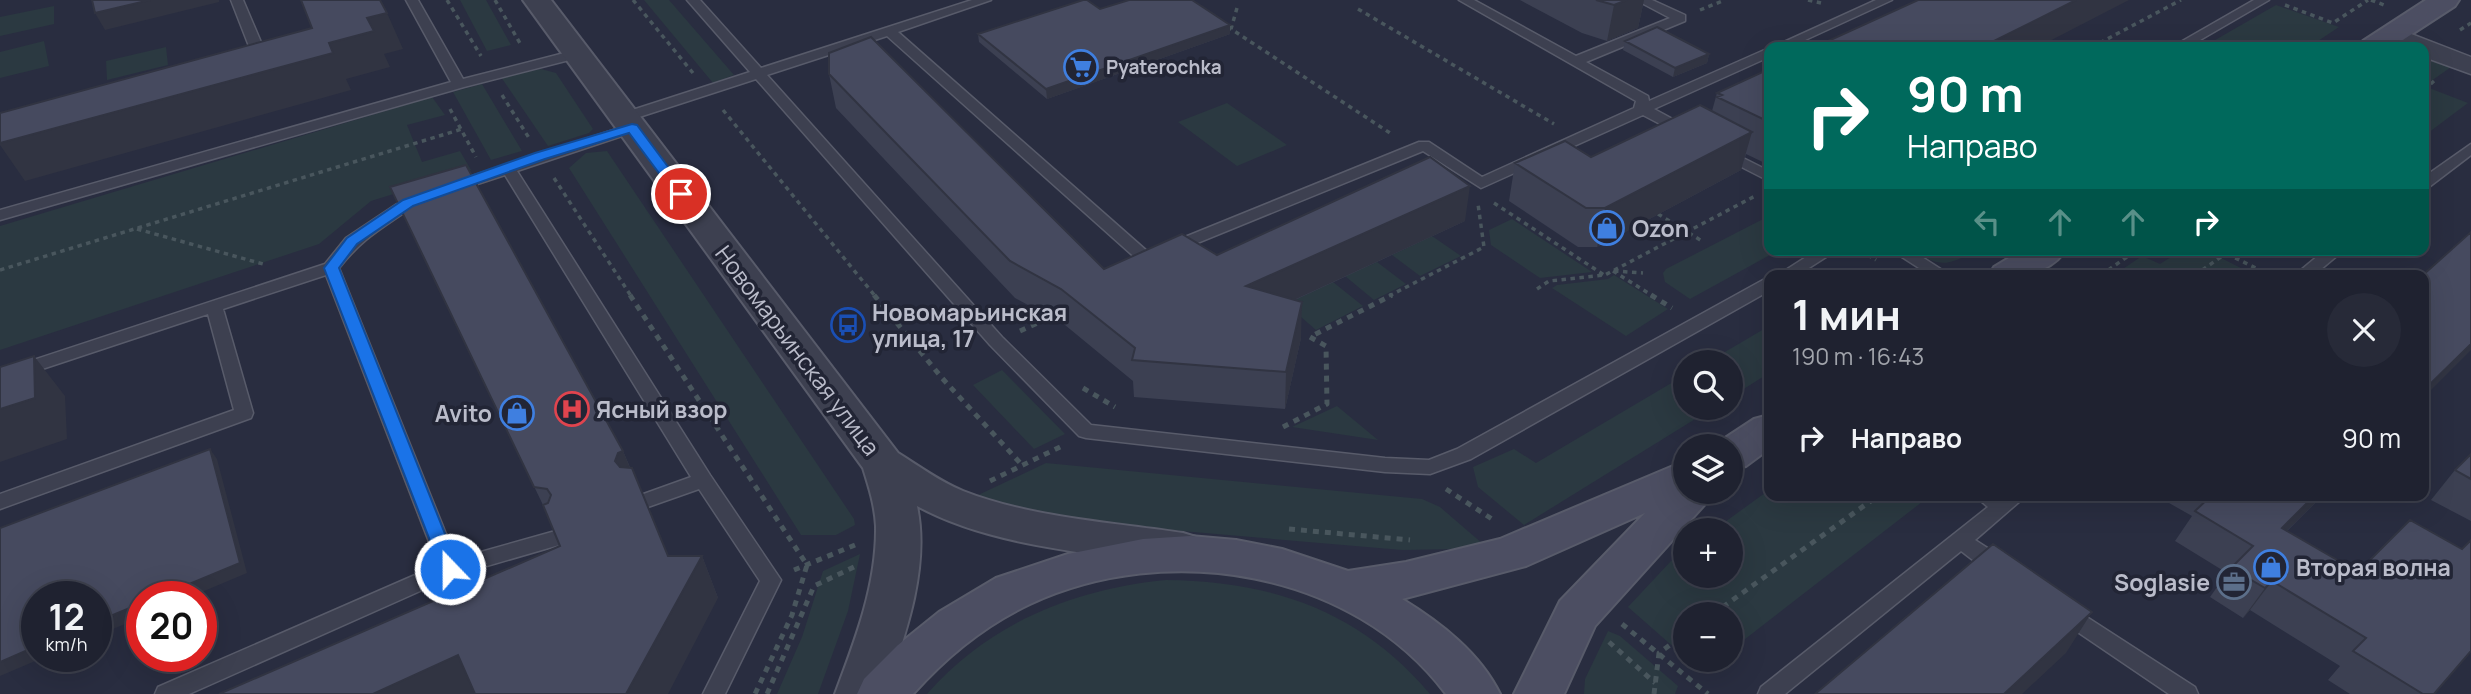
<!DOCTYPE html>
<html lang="ru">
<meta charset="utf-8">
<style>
body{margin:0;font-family:Manrope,sans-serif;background:#272a38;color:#f1f3f6;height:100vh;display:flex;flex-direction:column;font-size:26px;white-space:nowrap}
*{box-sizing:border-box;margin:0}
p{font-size:23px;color:#a1a4ab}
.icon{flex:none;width:38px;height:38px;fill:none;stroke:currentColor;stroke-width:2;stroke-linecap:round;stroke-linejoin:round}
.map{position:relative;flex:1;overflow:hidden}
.drawer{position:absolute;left:1764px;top:270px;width:665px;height:231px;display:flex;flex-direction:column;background:#1f2230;border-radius:14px;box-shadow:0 7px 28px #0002,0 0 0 2px #3c3f4c}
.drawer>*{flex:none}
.hud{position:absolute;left:1764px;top:42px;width:665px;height:214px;border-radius:14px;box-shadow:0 7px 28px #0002,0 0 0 2px #3c3f4c;background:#00695c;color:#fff;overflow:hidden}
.controls{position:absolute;left:1673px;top:350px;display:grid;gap:14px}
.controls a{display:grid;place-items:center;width:70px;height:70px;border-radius:50%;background:#1f2230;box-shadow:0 7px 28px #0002,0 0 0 2px #3c3f4c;font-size:35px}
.speed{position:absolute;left:21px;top:581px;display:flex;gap:14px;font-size:35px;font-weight:700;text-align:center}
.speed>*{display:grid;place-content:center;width:91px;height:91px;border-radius:50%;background:#1f2230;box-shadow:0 7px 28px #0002,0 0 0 2px #3c3f4c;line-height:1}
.speed small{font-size:18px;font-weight:400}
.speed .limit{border:10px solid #d22;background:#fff;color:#111}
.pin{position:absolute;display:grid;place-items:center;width:60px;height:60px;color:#fff;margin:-30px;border:4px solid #fff;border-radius:50%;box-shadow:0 2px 7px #0007}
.me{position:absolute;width:77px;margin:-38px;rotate:338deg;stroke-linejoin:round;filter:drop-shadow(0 0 5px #0008)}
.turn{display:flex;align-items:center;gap:24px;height:147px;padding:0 28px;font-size:32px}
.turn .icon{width:91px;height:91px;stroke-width:2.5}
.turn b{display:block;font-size:49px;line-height:60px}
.lanes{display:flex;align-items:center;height:66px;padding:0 28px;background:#0003;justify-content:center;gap:35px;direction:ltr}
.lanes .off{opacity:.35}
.round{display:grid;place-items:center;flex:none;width:74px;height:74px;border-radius:37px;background:#272a38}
.summary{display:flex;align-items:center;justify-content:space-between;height:119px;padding:0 28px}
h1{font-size:42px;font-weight:700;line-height:52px}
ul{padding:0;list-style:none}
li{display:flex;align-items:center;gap:21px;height:98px;padding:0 28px}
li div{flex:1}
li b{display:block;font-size:26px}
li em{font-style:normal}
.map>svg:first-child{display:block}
.green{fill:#2b3941}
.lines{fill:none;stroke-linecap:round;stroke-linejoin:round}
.service-casing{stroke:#585b6a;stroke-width:3}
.minor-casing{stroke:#585b6a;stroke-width:3}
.tertiary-casing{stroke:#585b6a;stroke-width:4}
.secondary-casing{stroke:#585b6a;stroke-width:4}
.path-far1{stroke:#49565d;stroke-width:3.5;stroke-dasharray:4.5 4.5;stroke-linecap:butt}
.path{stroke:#49565d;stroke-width:5;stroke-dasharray:6 6;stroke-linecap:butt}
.service{fill:#3d4050;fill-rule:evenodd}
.minor{fill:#3d4050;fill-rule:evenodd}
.tertiary{fill:#3d4050;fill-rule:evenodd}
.secondary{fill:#4c4e62;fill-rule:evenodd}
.wall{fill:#3c4052}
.shaded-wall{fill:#313442}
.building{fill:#464a5f;stroke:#313442;stroke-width:2}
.route{fill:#1a73e8;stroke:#114b97;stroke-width:2}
.labels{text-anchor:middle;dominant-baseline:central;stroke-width:7;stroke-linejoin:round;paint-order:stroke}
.far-poi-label{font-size:19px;font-weight:bold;fill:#babcca;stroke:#222535;text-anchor:start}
.poi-label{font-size:23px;font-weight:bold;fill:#babcca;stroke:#222535;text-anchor:start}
.street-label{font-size:23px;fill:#babcca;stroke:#222535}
</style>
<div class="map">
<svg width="2471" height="694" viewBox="0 0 2471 694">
<rect width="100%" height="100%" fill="#292d40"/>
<path class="green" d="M460 0H486L511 45 487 51Z
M644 0H669L734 75 713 83Z
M2276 5 2339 27 2309 47H2203Z
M54 6V24L0 36V17Z
M44 41 49 66 0 78V52Z
M166 47 168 65 107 80 106 61Z
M2424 56 2454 65 2424 86 2468 103 2424 136Z
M541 69 556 73 593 129 589 133 548 146 501 77Z
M482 84 522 151 491 160 453 92Z
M432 97 445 115 407 125 422 162 460 151 471 170 371 201 319 244 0 350V226Z
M1227 103 1287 145 1237 166 1178 122Z
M607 151 854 519 855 525 836 535H801L569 168 586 153Z
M1769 216V250H1779L1690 299 1665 282 1663 273 1666 269Z
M1512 219 1592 272 1540 278 1491 245 1489 230Z
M1432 236 1461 256 1420 276 1392 255Z
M1909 250H1975C1946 268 1940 266 1909 250Z
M2182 250H2205L2245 270 2239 275H2114L2142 256 2160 264Z
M1377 262 1406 284 1374 300 1345 276Z
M1614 275 1668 309 1626 336 1552 288 1557 285 1608 279Z
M1333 282 1363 306 1316 330 1286 304Z
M1769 326V373L1731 397V362H1708Z
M1002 370 1065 434 1034 449 973 385Z
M1685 375V408H1713L1524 525 1478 487 1473 467 1514 449 1536 463Z
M1337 406 1378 440 1292 427Z
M1046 463 1422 499 1440 507 1483 544 1457 549 1402 550 1123 526 1061 519 976 496Z
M1769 490V495H1931L1731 650V614H1685V657L1628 607 1671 561 1685 551V576H1731V530H1714Z
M860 554 848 611 818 694H777L802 637 823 571Z
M1166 580C1272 581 1360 611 1430 694H927C989 623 1074 589 1166 580Z
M1608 631 1620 636 1678 686 1675 694H1584L1585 679Z"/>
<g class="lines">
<g class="service-casing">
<path id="service" d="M231 0H243L269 61 267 64 258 66 251 62 254 59Z
M406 0H418L463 79 576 50 583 54 581 57 464 87 0 220V210L451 82Z
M687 0H700L761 68 972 0H991L898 32 1148 252 1419 142H1429L1482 177 1634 108 1636 101 1459 0H1474L1576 56 1670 18 1636 0H1652L1685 15V21L1586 62 1648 96 1649 101 1769 48V57L1654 109 1691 129 1693 132 1691 135H1681L1643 115 1481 188 1423 151 1146 264 1140 262 887 36 767 75 1002 337 1091 425 1385 458 1429 460 1457 449 1763 280 1769 279V291L1471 459 1430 474 1385 472 1086 438 1079 436 990 345 756 79 630 120H620V114L750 72Z
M1876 0H1892L1790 47H1773Z
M2254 0H2269L2188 47H2172Z
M632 124 637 125V131L517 171 710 475 781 580 725 694H703L760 581 699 489 645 508 638 506 635 501 638 496 691 477 505 175 453 192 445 187 448 184Z
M2471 144V155L2429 187 2424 188V177Z
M1723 148 1769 171V181L1718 155 1716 152 1718 149Z
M420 194 428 199C422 204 415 205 408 210 379 230 361 240 339 268L456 559 559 530 566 533 569 538 566 543 456 575 189 694H155L158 687 438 565 326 275 223 309 253 413 251 418 0 509V494L234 410 208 314 0 383V371L325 264 346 238 403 200Z
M1817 250H1837L1798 275H1778Z
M1891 250H1911L1950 275H1930Z
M2325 250H2344L2314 275H2295Z
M1974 495H2027L1975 540 2006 560 2009 566 2006 572C1990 577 1974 560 1961 551L1785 694H1758L1761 687 1988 507Z
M2065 603 2195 687 2198 694H2169L2057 618 2054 612 2057 606Z"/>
</g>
<g class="minor-casing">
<path id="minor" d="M2393 27 2471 57V74L2424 57V47C2408 47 2390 49 2380 35L2384 30Z"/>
</g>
<g class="tertiary-casing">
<path id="tertiary" d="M523 0H551L898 453C919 466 940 482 963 491 1032 518 1110 522 1183 533L1199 538 1206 550 1199 562 1183 567C1097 553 994 548 917 506 930 568 905 636 885 694H835C855 641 877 584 876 526 875 506 869 487 863 468Z"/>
</g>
<g class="secondary-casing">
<path id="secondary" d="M2426 0H2459L2455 6 2392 47H2359L2363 41Z
M2022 250H2066C2047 277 2018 275 1989 275L1994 267Z
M1769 415V449L1746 466 1731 470V446H1715L1716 444 1754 419Z
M1685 461V492H1713L1706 503 1595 626 1564 694H1514L1560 601 1645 513 1526 566 1402 599C1441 623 1480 653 1500 694H1446C1353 570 1167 540 1030 604 985 625 946 657 913 694H857L864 679 898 645 939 612 996 578 1068 554 1143 539 1190 536 1236 540 1282 549 1348 571 1406 562 1500 539Z"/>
</g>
<path class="path-far1" d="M447 0 481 56
M495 0 521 45
M633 0 693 73
M1808 0 1821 3
M2371 0 2384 5
M2285 5 2333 23 2368 0
M1237 8 1231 29 1390 133
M1358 9 1554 124
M1700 10 1725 0
M2460 30 2471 23
M2092 47 2181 0
M2424 90 2434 81
M502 95 529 138
M450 109 476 157
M723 110 875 296
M554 178 631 296
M1494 203 1604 275
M1658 214 1702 241
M137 229 263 264
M1860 250 1876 260
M2219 250 2270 275
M0 270 462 129
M1613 271 1653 296
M1614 271 1643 273
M2101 275 2137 250
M2195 275 2231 250
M1537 289 1549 281 1605 275 1755 196
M1389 296 1484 247 1478 204"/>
<path class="path" d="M630 295 807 565 792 615 755 694
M874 295 942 378 1022 465
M1651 295 1672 308
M1020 331 1051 317
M1083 388 1115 407
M1283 427 1327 404 1326 346 1310 337 1392 295
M990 481 1064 445
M1446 489 1495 521
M1289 529 1410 540
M794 570 855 545
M1713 614 1879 495
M1622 624 1708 694
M1609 642 1655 683
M767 694 814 586 854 567
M1654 694 1659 653 1685 634"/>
<use href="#service" class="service"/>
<use href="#minor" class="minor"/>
<use href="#tertiary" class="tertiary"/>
<use href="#secondary" class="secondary"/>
</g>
<path class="wall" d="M1520 0H1644L1638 28 1607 41 1582 33Z
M1100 9 1230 34 1047 99 979 42 978 34Z
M1625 41 1709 54 1707 63 1673 77 1623 50Z
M1769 69V165L1746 154 1741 170 1597 247H1578L1509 201 1515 163 1591 157 1712 111 1717 93Z
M829 74 1104 269 1465 221 1295 300 1301 338 1285 409 1134 397 1133 381 1065 325 1015 298 836 108Z
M390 187 623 451 668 556H702L718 598 560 546 543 505Z
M2471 454V521L2431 500 2455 470Z
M2165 495H2323L2287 531 2358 572 2462 549 2434 694H2350L2328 680 2340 666 2250 610 2243 618 2210 597 2227 573 2175 541 2192 516 2162 499Z"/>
<path class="shaded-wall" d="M150 0H219V2L105 30 95 13Z
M1627 0H1644L1638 28 1607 41 1614 5Z
M2076 0H2129L2038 47H1982Z
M387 13 403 49 384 54 390 67 346 79 351 90 25 181 0 145V143L329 43 367 18Z
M1230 25V34L1047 99 1046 89Z
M1709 54 1707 63 1673 77 1675 68Z
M1752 132 1741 170 1597 247 1605 208Z
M1470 186 1465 221 1246 322V286Z
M1302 302 1301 338 1285 409 1286 372Z
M2471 344V350L2424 397V390Z
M34 356 65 396 67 439 0 462V409Z
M210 449 217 459 247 573 190 597H158Z
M623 451 640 492 615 461 618 453Z
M2315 495H2323L2260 557 2282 528Z
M702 556 718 598 668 694H626Z
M2272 581 2250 610 2243 618 2265 588Z
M142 603V617L96 636V622Z
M2092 612 2066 653 2022 694H2004Z
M37 646V656H47L0 676V662Z
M458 655 482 694H373Z"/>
<path class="building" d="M92 0H150L95 13Z
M301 0H380L387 13 367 18 374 31 329 43 333 53 0 143V113L312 28Z
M1083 0H1087L1100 9 1129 0H1192L1230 25 1046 89 978 34Z
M1596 0H1627L1614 5Z
M1918 0H2076L1982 47H1815Z
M1657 27 1709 54 1675 68 1625 41Z
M871 37 1104 269 1182 234 1217 255 1430 157 1470 186 1246 286 1302 302 1286 372 1132 360 1135 348 1061 289 1010 261 829 74V53Z
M1769 69V122L1717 97 1722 95 1717 93Z
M1700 105 1752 132 1605 208H1586L1515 163 1565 141 1591 157Z
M466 165 623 451 618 453 615 461 620 467 632 468 668 556H702L626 694H475L458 655 373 694H219L560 546 543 505 548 503 551 495 547 489 534 487 390 187Z
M2471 232V344L2424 390 2423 275Z
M34 356 35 398 0 409V367Z
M210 449 240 563 158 597H142V603L96 622V597H37V646L0 662V528Z
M2471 454V479L2455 470Z
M2212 495H2315L2282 528 2358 572 2410 520 2462 549 2471 540V651L2434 694H2423L2353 651 2366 638 2272 581 2265 588 2231 568 2253 546 2195 511Z
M1993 544 2092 612 2004 694H1815Z"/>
<path class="route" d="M632 124 637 125 686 191V196H676L629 133 545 159 413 206 357 244 339 268 459 569 457 574 450 577 443 574 324 268 347 238 403 200 535 153Z"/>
<defs>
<g id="supermarket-ring" transform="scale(1.75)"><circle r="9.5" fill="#222535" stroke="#3f7fe0" stroke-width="1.5"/><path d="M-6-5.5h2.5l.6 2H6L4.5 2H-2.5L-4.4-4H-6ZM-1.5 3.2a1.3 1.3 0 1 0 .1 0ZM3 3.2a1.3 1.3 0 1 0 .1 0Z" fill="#3f7fe0"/></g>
<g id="shop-ring" transform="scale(1.75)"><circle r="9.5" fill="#222535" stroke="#3f7fe0" stroke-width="1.5"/><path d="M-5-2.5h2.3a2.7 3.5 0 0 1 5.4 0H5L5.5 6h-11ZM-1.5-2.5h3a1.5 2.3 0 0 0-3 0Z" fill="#3f7fe0"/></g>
<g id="bus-ring" transform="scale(1.75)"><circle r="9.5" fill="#222535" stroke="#1a4fb4" stroke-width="1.5"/><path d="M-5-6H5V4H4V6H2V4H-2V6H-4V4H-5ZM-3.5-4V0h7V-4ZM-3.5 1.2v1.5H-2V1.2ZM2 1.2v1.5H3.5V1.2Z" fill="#1a4fb4"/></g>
<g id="hospital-ring" transform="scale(1.75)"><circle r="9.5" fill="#222535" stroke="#e0444e" stroke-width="1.5"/><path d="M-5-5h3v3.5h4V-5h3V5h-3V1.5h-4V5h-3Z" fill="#e0444e"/></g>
<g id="office-ring" transform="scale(1.75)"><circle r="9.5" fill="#222535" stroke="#5c6f8a" stroke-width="1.5"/><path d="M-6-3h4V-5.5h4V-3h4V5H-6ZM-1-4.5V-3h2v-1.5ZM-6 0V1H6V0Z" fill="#5c6f8a"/></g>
</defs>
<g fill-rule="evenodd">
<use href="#supermarket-ring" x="1081" y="67"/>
<use href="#shop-ring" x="1607" y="228"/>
<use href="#bus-ring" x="848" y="325"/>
<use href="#hospital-ring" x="572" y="409"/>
<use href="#shop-ring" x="517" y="413"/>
<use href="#shop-ring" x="2271" y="567"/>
<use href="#office-ring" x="2234" y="582"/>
</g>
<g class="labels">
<g class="far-poi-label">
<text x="1106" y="67">Pyaterochka</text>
</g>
<g class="poi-label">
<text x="1632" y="228">Ozon</text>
<text x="872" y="312">Новомарьинская<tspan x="872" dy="26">улица, 17</tspan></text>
<text x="596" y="409">Ясный взор</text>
<text x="492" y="413" text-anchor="end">Avito</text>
<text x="2296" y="567">Вторая волна</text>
<text x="2210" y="582" text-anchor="end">Soglasie</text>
</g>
<g class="street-label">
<text transform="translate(798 350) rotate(53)">Новомарьинская улица</text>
</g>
</g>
</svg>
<div class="controls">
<a><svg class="icon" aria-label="search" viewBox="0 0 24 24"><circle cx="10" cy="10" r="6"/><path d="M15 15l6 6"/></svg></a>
<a><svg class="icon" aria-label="layers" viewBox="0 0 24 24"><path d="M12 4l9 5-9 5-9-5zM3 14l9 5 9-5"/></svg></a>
<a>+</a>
<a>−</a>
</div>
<div class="speed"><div>12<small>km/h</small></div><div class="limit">20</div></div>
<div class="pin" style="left:681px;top:194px;background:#d93025"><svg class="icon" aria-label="arrive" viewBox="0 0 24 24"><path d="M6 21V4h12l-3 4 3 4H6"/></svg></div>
<svg class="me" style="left:450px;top:569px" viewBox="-20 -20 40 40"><circle r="17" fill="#1a73e8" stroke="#fff" stroke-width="3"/><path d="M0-11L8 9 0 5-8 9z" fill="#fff"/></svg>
<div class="hud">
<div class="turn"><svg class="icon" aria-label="right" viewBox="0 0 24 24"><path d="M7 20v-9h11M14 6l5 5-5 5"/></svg><div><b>90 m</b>Направо</div></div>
<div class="lanes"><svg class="icon off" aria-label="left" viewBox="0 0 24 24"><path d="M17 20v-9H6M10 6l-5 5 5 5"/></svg><svg class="icon off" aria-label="ahead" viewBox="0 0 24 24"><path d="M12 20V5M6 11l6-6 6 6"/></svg><svg class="icon off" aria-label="ahead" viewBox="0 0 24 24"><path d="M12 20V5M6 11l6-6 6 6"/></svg><svg class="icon" aria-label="right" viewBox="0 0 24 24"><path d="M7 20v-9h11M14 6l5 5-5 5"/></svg></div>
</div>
<section class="drawer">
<div class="summary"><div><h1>1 мин</h1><p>190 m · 16:43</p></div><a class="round"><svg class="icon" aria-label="close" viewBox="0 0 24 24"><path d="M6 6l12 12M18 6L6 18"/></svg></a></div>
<ul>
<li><svg class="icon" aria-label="right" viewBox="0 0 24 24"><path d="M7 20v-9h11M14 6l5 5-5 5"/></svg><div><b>Направо</b></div><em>90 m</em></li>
</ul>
</section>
</div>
